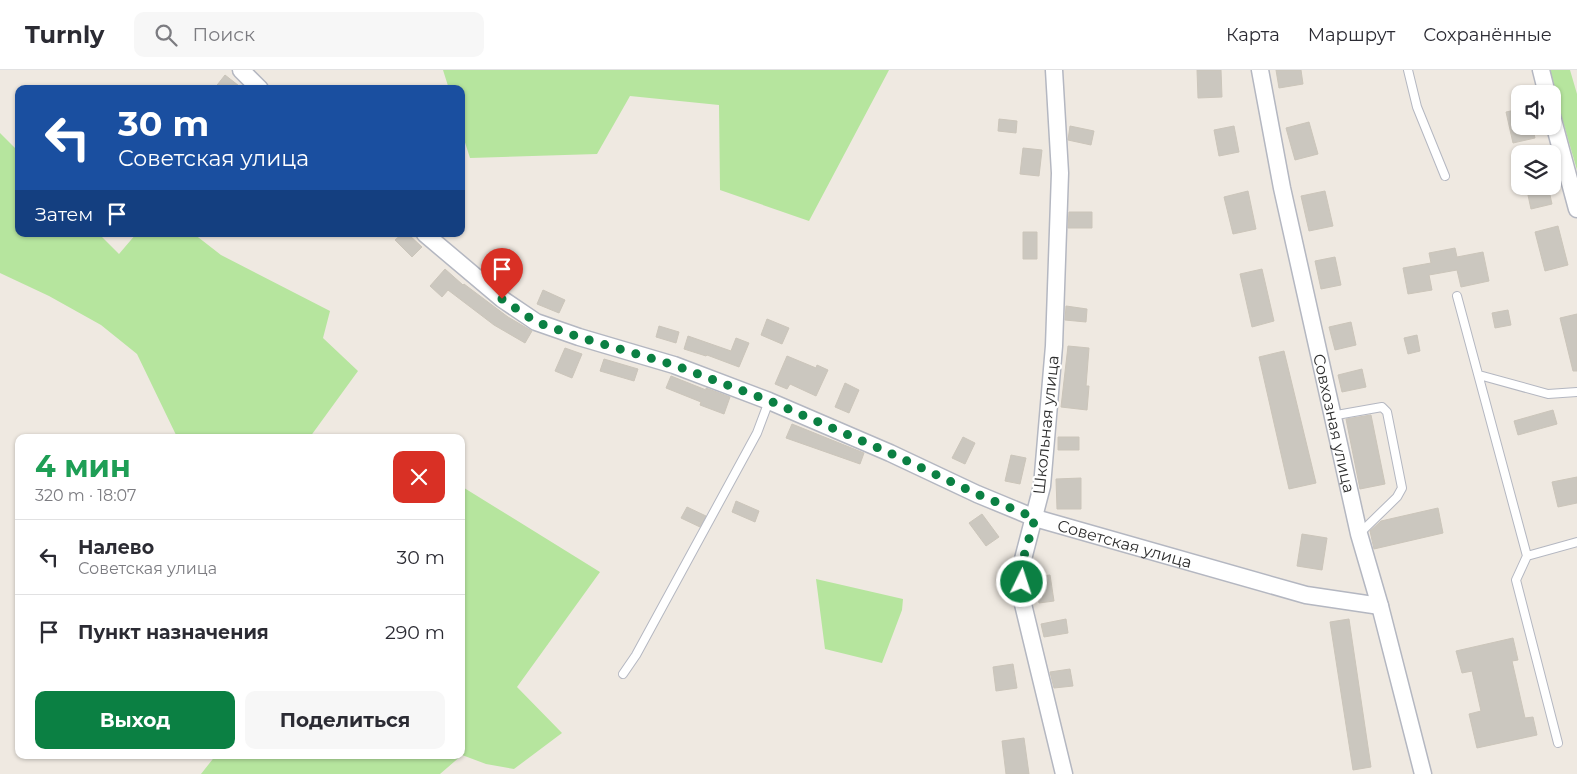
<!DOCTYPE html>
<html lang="ru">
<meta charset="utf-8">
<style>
body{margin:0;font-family:Montserrat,sans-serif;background:#f7f7f7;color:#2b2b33;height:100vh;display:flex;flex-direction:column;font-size:19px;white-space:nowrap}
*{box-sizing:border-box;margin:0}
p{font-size:16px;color:#7c7c81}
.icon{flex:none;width:28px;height:28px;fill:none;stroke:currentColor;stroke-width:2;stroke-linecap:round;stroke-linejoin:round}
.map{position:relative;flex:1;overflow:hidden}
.details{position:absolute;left:15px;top:364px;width:450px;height:325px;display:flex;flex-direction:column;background:#fff;border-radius:10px;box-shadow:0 1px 4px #0004}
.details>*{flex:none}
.hud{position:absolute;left:15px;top:15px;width:450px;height:152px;border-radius:10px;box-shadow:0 1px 4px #0004;background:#1a4fa0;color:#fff;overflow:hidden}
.fabs{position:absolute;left:1511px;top:15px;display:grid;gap:10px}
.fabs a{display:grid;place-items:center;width:50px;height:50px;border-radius:10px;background:#fff;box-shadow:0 1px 4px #0004;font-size:25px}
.pin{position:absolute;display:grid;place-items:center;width:42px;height:42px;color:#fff;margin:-51px -21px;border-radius:50% 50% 50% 0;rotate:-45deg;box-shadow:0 0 5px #0007}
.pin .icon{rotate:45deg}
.me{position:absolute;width:55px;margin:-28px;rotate:4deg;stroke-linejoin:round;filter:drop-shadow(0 0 4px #0008)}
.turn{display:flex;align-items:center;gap:18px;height:105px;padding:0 20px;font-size:22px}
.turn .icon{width:65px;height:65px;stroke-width:2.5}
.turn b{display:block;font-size:35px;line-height:42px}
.then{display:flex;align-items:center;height:48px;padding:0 20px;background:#0003;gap:10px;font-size:19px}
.round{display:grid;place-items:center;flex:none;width:52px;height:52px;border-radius:10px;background:#f7f7f7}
.overview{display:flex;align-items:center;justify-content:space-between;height:85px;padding:0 20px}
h1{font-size:30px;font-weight:700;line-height:38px;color:#1e9e55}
.primary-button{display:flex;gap:10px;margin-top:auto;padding:10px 20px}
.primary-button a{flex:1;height:58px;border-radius:10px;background:#0b8043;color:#fff;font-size:20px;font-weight:700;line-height:58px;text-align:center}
.primary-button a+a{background:#f7f7f7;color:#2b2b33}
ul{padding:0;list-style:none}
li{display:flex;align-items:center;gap:15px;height:75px;padding:0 20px;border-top:1px solid #e1e1e2}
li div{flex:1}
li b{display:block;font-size:19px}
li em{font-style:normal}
header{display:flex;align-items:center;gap:30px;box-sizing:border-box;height:70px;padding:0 25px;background:#fff;border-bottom:1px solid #e1e1e2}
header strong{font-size:24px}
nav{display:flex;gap:28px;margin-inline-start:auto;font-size:18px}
.search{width:350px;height:45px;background:#f7f7f7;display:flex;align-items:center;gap:12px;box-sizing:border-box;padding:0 18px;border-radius:10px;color:#7c7c81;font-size:19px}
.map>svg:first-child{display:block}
.green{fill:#b6e59e}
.building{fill:#cbc7bf;stroke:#cbc5ba}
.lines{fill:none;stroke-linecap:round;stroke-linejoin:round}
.lane-casing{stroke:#b4b7c1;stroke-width:10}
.street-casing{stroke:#b4b7c1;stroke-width:19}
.lane{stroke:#fff;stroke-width:8}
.street{stroke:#fff;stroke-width:16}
.route{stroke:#0b8043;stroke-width:9;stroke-dasharray:0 16.2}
.labels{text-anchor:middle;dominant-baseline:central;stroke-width:4.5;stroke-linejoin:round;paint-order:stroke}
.street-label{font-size:16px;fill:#2e2e2e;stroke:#fff}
</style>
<header>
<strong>Turnly</strong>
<div class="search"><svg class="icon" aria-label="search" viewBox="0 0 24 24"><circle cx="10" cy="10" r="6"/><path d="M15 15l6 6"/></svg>Поиск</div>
<nav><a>Карта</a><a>Маршрут</a><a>Сохранённые</a></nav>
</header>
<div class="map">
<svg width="1577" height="704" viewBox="0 0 1577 704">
<rect width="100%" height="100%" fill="#efe9e1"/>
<path class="green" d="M443 0H889L809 151 720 120 719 35 630 26 597 84 470 88 461 60V19H449Z
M1548 0H1570L1577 24V100Z
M0 63 19 82V164H99L119 184 136 164H194L221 185 330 241 323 268 358 301 310 367H177L137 284 101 255 49 226 0 203Z
M461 416 600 502 517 617 562 663 514 699 486 694 462 685 440 704H201L216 685H461Z
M816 509 903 529 902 540 882 593 825 579Z"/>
<path class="building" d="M1197 0H1221L1222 27 1198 28Z
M1276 0H1301L1303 14 1279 18Z
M225 5 243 19H214Z
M1520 39V56H1532L1535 68 1513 73 1506 42Z
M999 49 1017 51 1016 63 998 61Z
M1309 52 1318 84 1295 90 1286 58Z
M1070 56 1094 61 1091 75 1068 70Z
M1234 56 1239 82 1219 86 1214 60Z
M1023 78 1042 80 1039 106 1020 104Z
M1526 116H1548L1552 134 1531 139Z
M1248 121 1256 159 1233 164 1224 127Z
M1325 121 1333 156 1309 161 1301 126Z
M1069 142H1092V158H1068Z
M1558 156 1568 195 1545 201 1535 162Z
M1023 162H1037V189H1023Z
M402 164H408L422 177 412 187 395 170Z
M1455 178 1457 187 1483 182 1489 211 1461 217 1457 200 1429 205 1432 220 1408 224 1403 198 1431 193 1429 183Z
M1335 187 1341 215 1321 219 1315 191Z
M496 194 515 211 507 220 488 204Z
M445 199 463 215 464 214 508 247 532 261 525 273 494 255 448 220 442 227 430 216Z
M1262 199 1274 251 1252 257 1240 204Z
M543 220 565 230 559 243 537 234Z
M1066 236 1087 239 1086 252 1065 250Z
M1508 240 1511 255 1495 258 1492 243Z
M1577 244V301H1573L1560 248Z
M767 249 789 258 782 274 761 265Z
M1351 252 1356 275 1335 280 1329 257Z
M659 256 679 262 676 273 656 267Z
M1417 265 1420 281 1408 284 1404 268Z
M688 266 731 281 736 268 749 273 739 297 707 285 706 286 684 279Z
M1068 276 1089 278 1086 316H1089L1087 340 1061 337Z
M565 278 582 284 572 308 555 301Z
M1284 281 1316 413 1289 419 1259 287Z
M787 286 816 298 817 295 828 300 816 326 790 314 787 319 775 314Z
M604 289 638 299 634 311 600 301Z
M1362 299 1366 317 1342 322 1338 305Z
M671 306 706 320V318L730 327 724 344 700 335 701 332 666 318Z
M845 313 859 320 849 343 835 337Z
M1553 340 1557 354 1518 365 1514 351Z
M1371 345 1385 414 1360 419 1346 349Z
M792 354 864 383 860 394 786 368Z
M963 367 975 373 965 394 952 388Z
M1058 367H1079V380H1058Z
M1011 385 1026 388 1020 414 1005 411Z
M1577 407V433L1558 437 1552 412Z
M1081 408V439H1057L1056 409Z
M736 431 759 441 755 452 732 442Z
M687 437 706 446 700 457 681 448Z
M1438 438 1443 463 1374 479 1370 461 1381 451Z
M982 444 999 467 986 476 969 453Z
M1302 464 1327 468 1322 500 1297 496Z
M1050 505 1054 531 1039 533 1034 507Z
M1066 549 1068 563 1044 567 1041 554Z
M1349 549 1371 697 1353 700 1330 552Z
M1513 568 1518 590 1512 591 1525 648 1533 647 1537 665 1477 678 1469 644 1481 641 1472 601 1462 603 1456 581Z
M1013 594 1017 618 996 621 993 597Z
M1070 599 1073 616 1054 618 1050 602Z
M1024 668 1029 704H1006L1002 671Z"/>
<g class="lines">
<g class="lane-casing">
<path id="lane" d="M1408 0 1417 37 1445 106
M1457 226 1527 486 1577 472
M1479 305 1548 324 1577 322
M1331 346 1382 337 1387 342 1402 418 1397 427 1359 464
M1527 486 1516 510 1558 673
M623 604 636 585 757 363 769 331"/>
</g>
<g class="street-casing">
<g id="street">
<path d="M241 0 260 19"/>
<path d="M1054 0 1060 103 1054 276 1042 416 1022 493V530L1064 704"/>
<path id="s1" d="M1260 0 1282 118 1359 464 1380 536 1423 704"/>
<path d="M1541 0 1547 24"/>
<path d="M1552 46 1577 139"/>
<path id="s2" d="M425 164 502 229 536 252 579 267 674 295 769 331 890 383 977 424 1035 448 1306 525 1380 536"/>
</g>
</g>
<use href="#lane" class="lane"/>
<use href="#street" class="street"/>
</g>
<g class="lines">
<path class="route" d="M502 229 536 252 579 267 674 295 770 331 890 383 977 424 1035 448 1022 493V512"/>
</g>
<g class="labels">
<g class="street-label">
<text stroke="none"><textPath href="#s1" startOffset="361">Совхозная улица</textPath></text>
<text transform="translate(1046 355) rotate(-84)">Школьная улица</text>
<text stroke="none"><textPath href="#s2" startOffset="772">Советская улица</textPath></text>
</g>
</g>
</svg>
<div class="fabs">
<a><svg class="icon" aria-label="sound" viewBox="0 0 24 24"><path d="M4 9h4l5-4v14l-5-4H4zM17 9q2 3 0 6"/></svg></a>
<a><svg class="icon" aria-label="layers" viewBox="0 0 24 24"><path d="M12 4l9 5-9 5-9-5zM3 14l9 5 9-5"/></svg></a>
</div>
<div class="pin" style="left:502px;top:229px;background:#d93025"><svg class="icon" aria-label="arrive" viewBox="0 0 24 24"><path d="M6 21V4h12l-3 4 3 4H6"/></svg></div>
<svg class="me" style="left:1022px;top:512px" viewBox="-20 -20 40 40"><circle r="17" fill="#0b8043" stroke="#fff" stroke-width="3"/><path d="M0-11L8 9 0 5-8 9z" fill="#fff"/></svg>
<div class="hud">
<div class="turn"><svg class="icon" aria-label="left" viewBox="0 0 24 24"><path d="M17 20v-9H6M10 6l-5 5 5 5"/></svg><div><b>30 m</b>Советская улица</div></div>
<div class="then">Затем<svg class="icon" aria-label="arrive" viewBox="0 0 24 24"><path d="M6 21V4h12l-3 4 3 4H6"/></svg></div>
</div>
<section class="details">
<div class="overview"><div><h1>4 мин</h1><p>320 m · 18:07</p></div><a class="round" style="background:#d93025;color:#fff"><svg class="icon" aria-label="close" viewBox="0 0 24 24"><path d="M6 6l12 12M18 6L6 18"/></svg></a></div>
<ul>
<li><svg class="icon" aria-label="left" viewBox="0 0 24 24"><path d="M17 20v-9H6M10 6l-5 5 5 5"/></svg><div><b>Налево</b><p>Советская улица</p></div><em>30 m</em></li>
<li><svg class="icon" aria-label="arrive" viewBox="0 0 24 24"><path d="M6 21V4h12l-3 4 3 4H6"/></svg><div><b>Пункт назначения</b></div><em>290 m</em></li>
</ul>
<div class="primary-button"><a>Выход</a><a>Поделиться</a></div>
</section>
</div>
